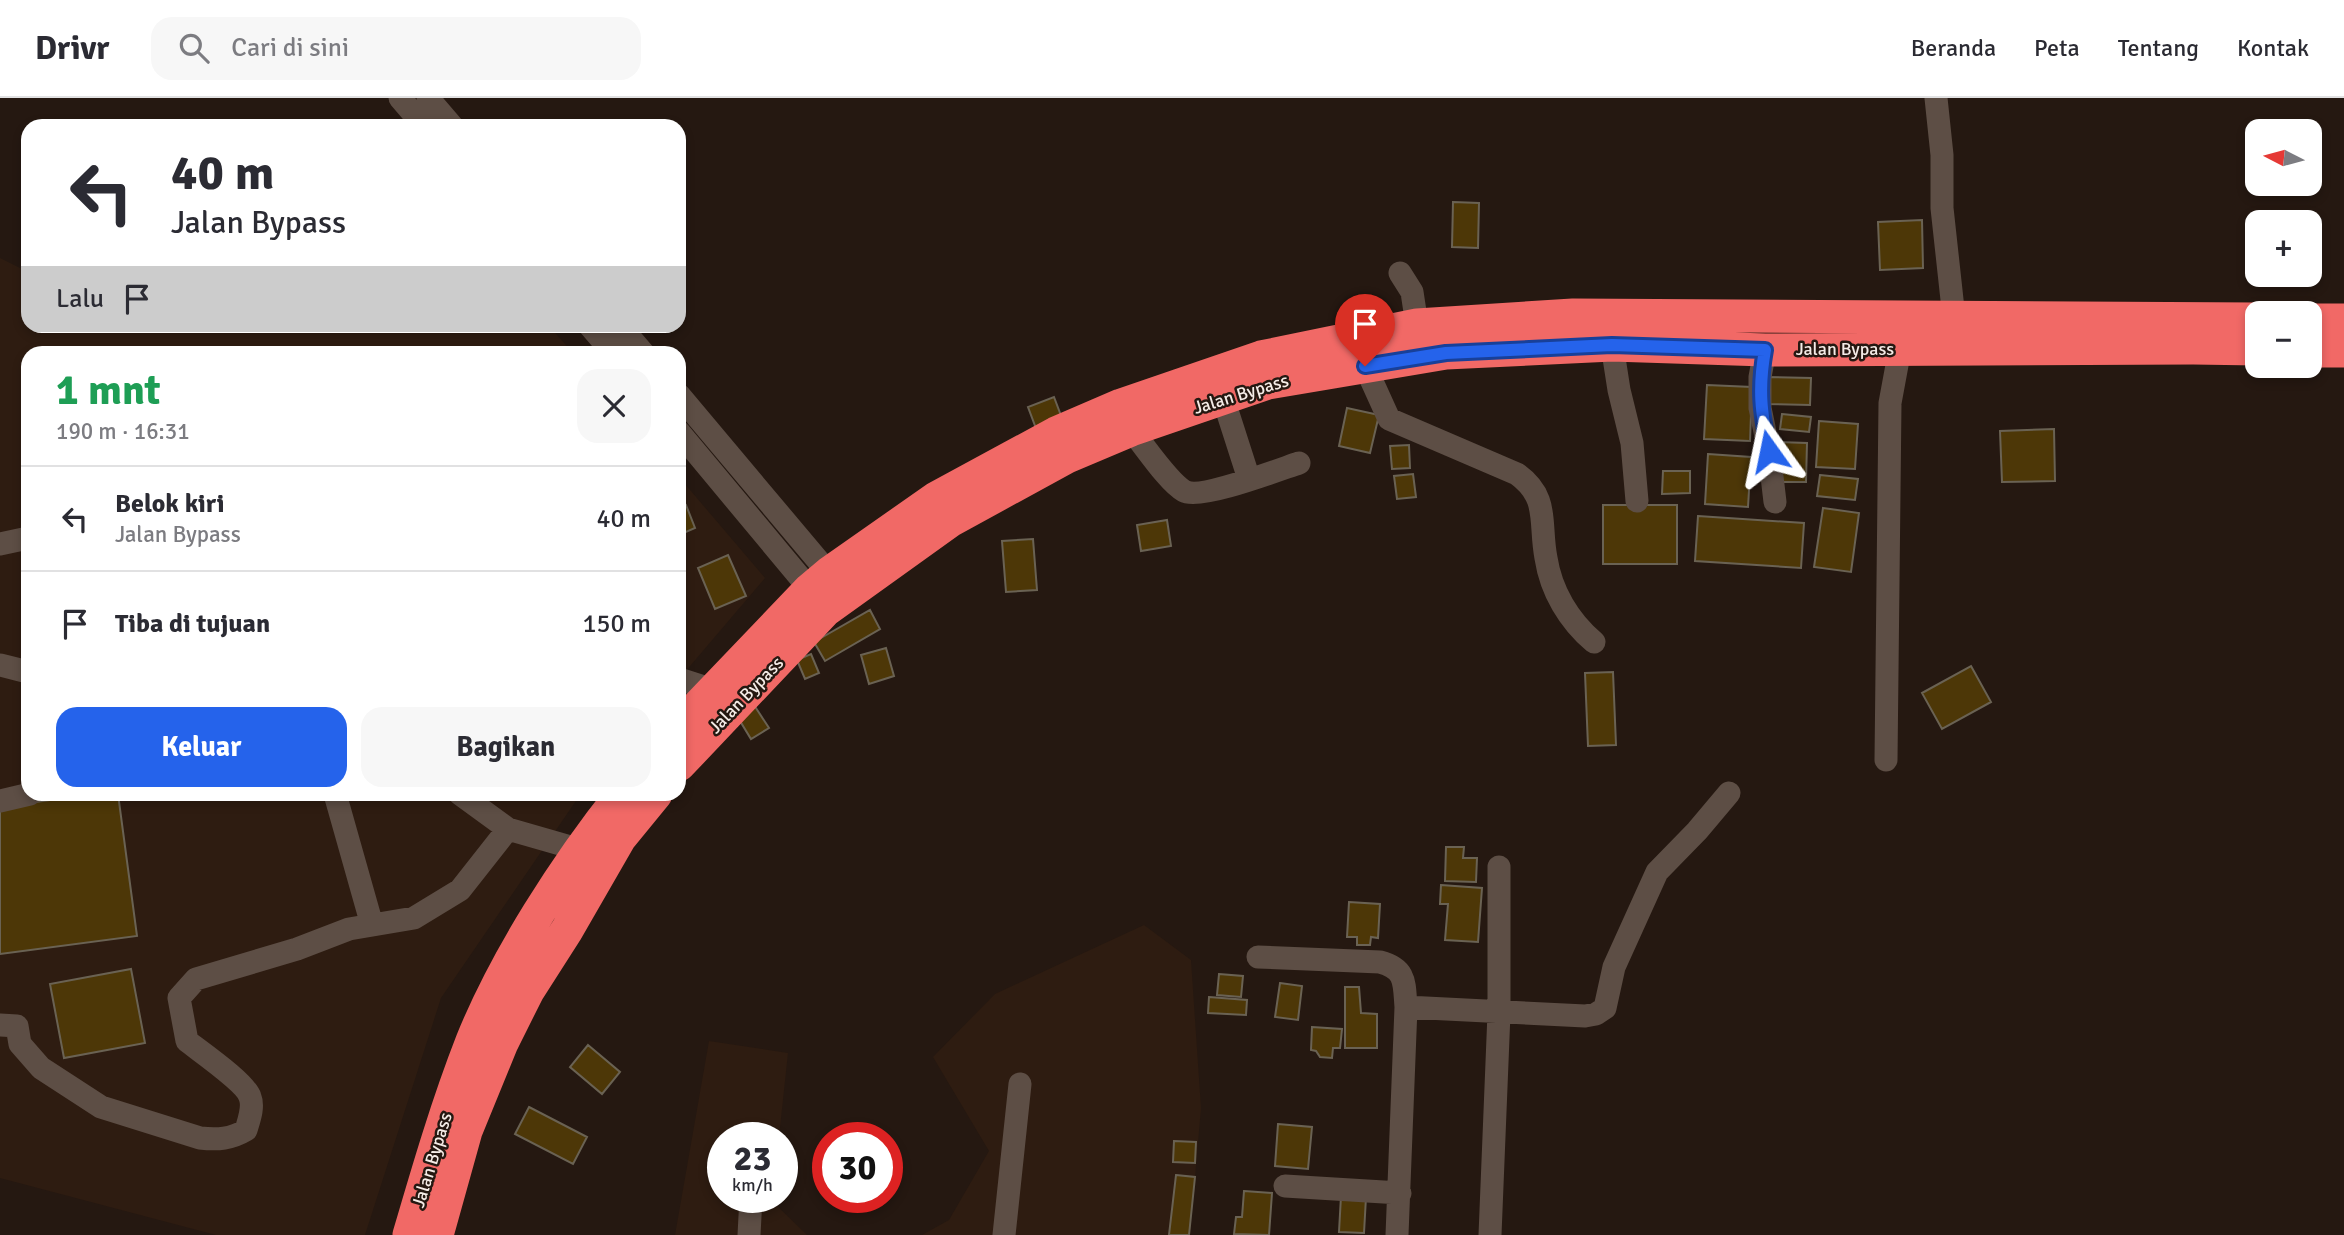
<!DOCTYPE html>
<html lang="id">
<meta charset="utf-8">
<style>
body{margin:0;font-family:Signika,sans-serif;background:#f7f7f7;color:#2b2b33;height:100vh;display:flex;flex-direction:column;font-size:26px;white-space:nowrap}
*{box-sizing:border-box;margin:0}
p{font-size:23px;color:#7c7c81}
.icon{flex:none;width:38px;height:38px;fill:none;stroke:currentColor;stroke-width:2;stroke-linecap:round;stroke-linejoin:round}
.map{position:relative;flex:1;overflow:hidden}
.drawer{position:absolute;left:21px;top:248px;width:665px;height:455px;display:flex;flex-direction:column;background:#fff;border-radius:21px;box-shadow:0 4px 10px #0003}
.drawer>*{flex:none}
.guide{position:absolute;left:21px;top:21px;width:665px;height:214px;border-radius:21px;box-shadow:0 4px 10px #0003;background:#fff;color:#2b2b33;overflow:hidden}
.needle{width:46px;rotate:276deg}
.tools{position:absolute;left:2245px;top:21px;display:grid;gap:14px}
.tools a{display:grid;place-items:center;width:77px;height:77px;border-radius:14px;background:#fff;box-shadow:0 4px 10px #0003;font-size:35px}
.speed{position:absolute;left:707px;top:1024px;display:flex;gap:14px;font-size:35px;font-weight:700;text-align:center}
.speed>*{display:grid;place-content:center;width:91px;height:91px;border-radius:50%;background:#fff;box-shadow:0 4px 10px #0003;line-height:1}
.speed small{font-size:18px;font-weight:400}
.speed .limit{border:10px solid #d22;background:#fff;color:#111}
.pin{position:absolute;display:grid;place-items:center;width:60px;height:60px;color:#fff;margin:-72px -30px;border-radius:50% 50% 50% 0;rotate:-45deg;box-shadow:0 0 7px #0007}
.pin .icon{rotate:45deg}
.me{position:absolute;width:77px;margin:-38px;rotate:348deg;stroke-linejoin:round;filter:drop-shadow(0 0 5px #0008)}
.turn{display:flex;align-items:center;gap:24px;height:147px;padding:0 35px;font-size:32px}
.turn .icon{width:91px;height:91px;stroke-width:2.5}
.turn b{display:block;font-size:49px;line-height:60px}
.then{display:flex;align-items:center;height:66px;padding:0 35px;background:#0003;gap:14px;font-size:26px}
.round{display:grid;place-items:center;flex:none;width:74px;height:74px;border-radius:21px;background:#f7f7f7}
.headline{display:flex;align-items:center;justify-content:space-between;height:119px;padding:0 35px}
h1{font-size:42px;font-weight:800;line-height:52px;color:#1e9e55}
.primary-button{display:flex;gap:14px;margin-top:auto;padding:14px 35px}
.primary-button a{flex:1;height:80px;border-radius:21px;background:#2563eb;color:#fff;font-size:28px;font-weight:800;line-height:80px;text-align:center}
.primary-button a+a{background:#f7f7f7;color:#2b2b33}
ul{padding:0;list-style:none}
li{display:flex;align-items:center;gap:21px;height:105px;padding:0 35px;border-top:2px solid #e1e1e2}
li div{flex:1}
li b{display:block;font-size:26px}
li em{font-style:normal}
header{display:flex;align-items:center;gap:42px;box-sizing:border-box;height:98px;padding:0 35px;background:#fff;border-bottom:2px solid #e1e1e2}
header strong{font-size:33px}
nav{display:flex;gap:38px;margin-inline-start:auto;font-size:24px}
.search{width:490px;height:63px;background:#f7f7f7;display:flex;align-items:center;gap:18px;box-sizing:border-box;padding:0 24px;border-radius:21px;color:#7c7c81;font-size:26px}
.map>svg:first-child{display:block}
.built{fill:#2e1c11}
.building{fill:#4d3707;stroke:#6a6253;stroke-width:2}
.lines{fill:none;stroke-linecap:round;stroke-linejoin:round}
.minor{stroke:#5d4e45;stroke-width:23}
.highway{stroke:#f16966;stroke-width:33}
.route-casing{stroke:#184099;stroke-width:18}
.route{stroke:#2563eb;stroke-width:12}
.labels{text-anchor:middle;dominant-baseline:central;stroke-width:5;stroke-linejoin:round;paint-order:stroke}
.street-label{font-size:18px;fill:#f5ece7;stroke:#251811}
</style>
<header>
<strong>Drivr</strong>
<div class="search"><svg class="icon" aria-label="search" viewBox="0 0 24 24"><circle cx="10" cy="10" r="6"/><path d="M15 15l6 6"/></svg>Cari di sini</div>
<nav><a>Beranda</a><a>Peta</a><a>Tentang</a><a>Kontak</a></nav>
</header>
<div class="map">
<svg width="2344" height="1137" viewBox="0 0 2344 1137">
<rect width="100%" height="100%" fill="#251811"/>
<path class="built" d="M0 160 28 174V228H133L139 231 142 228H323L350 231 351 228H549L573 255 28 256V696L580 697 441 900 365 1137H216L0 1080Z
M679 379 765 480 679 581Z
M1144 827 1191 862 1201 1010 1190 1137H922L949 1122 989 1053 933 959 995 896Z
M709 943 788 955 779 1039 723 1040V1099H773V1104L807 1137H675Z"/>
<path class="building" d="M1453 104 1479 105 1478 150 1452 149Z
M1922 122 1923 170 1880 172 1878 124Z
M1764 279 1811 280 1810 307 1763 306Z
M1707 287 1752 289 1750 343 1704 341Z
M1054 299 1063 323 1037 333 1028 309Z
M1347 310 1379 317 1370 355 1339 348Z
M1782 316 1811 319 1809 334 1780 331Z
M1819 323 1858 326 1855 371 1816 369Z
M2054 331 2055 383 2002 384 2000 333Z
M1774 344 1807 345 1806 384H1773Z
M1409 347 1410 370 1392 371 1390 348Z
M1708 356 1751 359 1748 409 1705 406Z
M1663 373H1690V395L1662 396Z
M1413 376 1416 399 1397 401 1394 378Z
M1820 377 1858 381 1855 402 1817 398Z
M686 407 695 430 679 437V409Z
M1603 407H1677V466H1603Z
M1823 410 1859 415 1851 474 1814 469Z
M1698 418 1804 425 1801 470 1695 463Z
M1167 422 1171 448 1141 453 1137 427Z
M1033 441 1037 492 1006 494 1002 443Z
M728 457 746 498 715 511 698 470Z
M870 512 880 531 825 563 814 544Z
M886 550 894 578 869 586 861 557Z
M811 556 819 575 805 581 797 562Z
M1971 568 1991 604 1942 631 1922 595Z
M1613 574 1616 647 1588 648 1585 575Z
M754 607 769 630 751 641 737 618Z
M93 696H118L137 838 0 856V709Z
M1446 749H1464L1463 760H1477L1476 784 1445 783Z
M1441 787 1482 790 1478 844 1445 842 1448 806H1440Z
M1349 804 1380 806 1378 840 1371 839 1370 847H1357V839H1347Z
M131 871 145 945 64 960 50 886Z
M1219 876 1243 878 1241 899 1217 897Z
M1280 885 1302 888 1298 922 1275 919Z
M1345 889H1359L1361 915 1377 916V950H1345Z
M1209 899 1247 902 1246 917 1208 915Z
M1312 929 1342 931 1340 950H1333L1332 960 1320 959 1316 953 1311 952Z
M588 947 620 974 602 996 570 969Z
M529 1009 587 1039 573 1066 515 1036Z
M1278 1026 1312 1029 1308 1071 1275 1068Z
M1174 1043 1196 1044 1195 1065 1173 1064Z
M1176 1077 1195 1079 1189 1137H1169Z
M1244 1093 1272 1095 1269 1137 1234 1136 1236 1119H1242Z
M1341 1098 1366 1099 1364 1135 1339 1134Z"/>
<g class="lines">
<path class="minor" d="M400 0 424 28
M428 0 452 28
M1936 0 1942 57V110L1954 220
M1400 175 1412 194 1417 227
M590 228 614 256
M620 228 644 256
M1612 247 1619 292 1632 345 1637 403
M1765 252 1760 279V310L1769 353 1775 404
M1365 268 1389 321 1517 376C1550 400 1539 424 1546 460 1551 493 1569 523 1594 544
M679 297 837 485
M1223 300 1249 381
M1131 332C1144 347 1168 384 1184 393 1200 402 1278 372 1299 365
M679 334 818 501
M0 446 28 440
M0 567 28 574
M679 581 713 592
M1886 662 1890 305 1900 251
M335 696 372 827
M460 696 508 731 581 752
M0 703 30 696
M1258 859 1380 864C1407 871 1404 886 1406 909
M0 927 17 928 20 946 41 970 101 1009 200 1040C218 1042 231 1041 246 1032 249 1022 254 1009 250 999 246 985 201 954 187 943L179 900 196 881 297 851 349 831 414 820 460 792 508 731
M1285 1088 1400 1095
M749 1137 751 1099
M1004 1137 1020 986
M1397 1137 1406 909 1585 918 1596 916 1605 910 1614 869 1657 774 1697 733 1729 695
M1490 1137 1499 915V769"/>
<path class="highway" d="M2310 222H2344
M2310 253H2344
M679 628 810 491 829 475 936 400 1056 335 1121 307 1261 259 1417 227 1573 217 2258 221
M679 667 826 512 950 423 1067 359 1131 332 1268 285 1446 255 1612 247 1765 252 2193 250 2258 251
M409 1137C428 1072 447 1007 472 943 505 861 566 766 622 696
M437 1137 466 1033 502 945 528 893 567 832 620 740 656 696"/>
</g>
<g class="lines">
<g class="route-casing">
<path id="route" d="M1365 268 1446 255 1612 247 1765 252C1758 291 1761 314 1769 353"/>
</g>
<use href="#route" class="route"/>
</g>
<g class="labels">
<g class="street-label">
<text x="1845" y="251">Jalan Bypass</text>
<text transform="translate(1241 296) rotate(-17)">Jalan Bypass</text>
<text transform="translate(746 597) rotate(-46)">Jalan Bypass</text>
<text transform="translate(432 1062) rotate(-73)">Jalan Bypass</text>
</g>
</g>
</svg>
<div class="tools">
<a><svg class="needle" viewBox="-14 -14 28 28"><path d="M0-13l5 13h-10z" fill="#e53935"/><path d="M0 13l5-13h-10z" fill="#7c7c81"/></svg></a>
<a>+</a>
<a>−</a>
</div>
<div class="speed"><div>23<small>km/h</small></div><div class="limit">30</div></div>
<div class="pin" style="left:1365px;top:268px;background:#d93025"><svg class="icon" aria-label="arrive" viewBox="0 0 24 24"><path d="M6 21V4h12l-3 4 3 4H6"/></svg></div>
<svg class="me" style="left:1769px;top:353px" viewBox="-20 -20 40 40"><path d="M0-17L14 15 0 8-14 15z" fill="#2563eb" stroke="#fff" stroke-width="4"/></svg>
<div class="guide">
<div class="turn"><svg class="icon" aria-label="left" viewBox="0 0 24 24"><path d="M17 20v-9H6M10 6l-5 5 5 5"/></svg><div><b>40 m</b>Jalan Bypass</div></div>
<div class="then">Lalu<svg class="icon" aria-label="arrive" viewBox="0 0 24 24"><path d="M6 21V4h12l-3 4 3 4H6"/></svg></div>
</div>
<section class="drawer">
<div class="headline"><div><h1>1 mnt</h1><p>190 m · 16:31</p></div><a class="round"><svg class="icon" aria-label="close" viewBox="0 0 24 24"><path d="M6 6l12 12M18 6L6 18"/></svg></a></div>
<ul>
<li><svg class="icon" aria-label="left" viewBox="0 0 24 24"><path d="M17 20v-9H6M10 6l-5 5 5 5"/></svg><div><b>Belok kiri</b><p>Jalan Bypass</p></div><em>40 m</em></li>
<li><svg class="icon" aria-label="arrive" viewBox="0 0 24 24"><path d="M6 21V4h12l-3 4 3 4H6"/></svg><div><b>Tiba di tujuan</b></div><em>150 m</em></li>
</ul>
<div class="primary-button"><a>Keluar</a><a>Bagikan</a></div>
</section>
</div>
